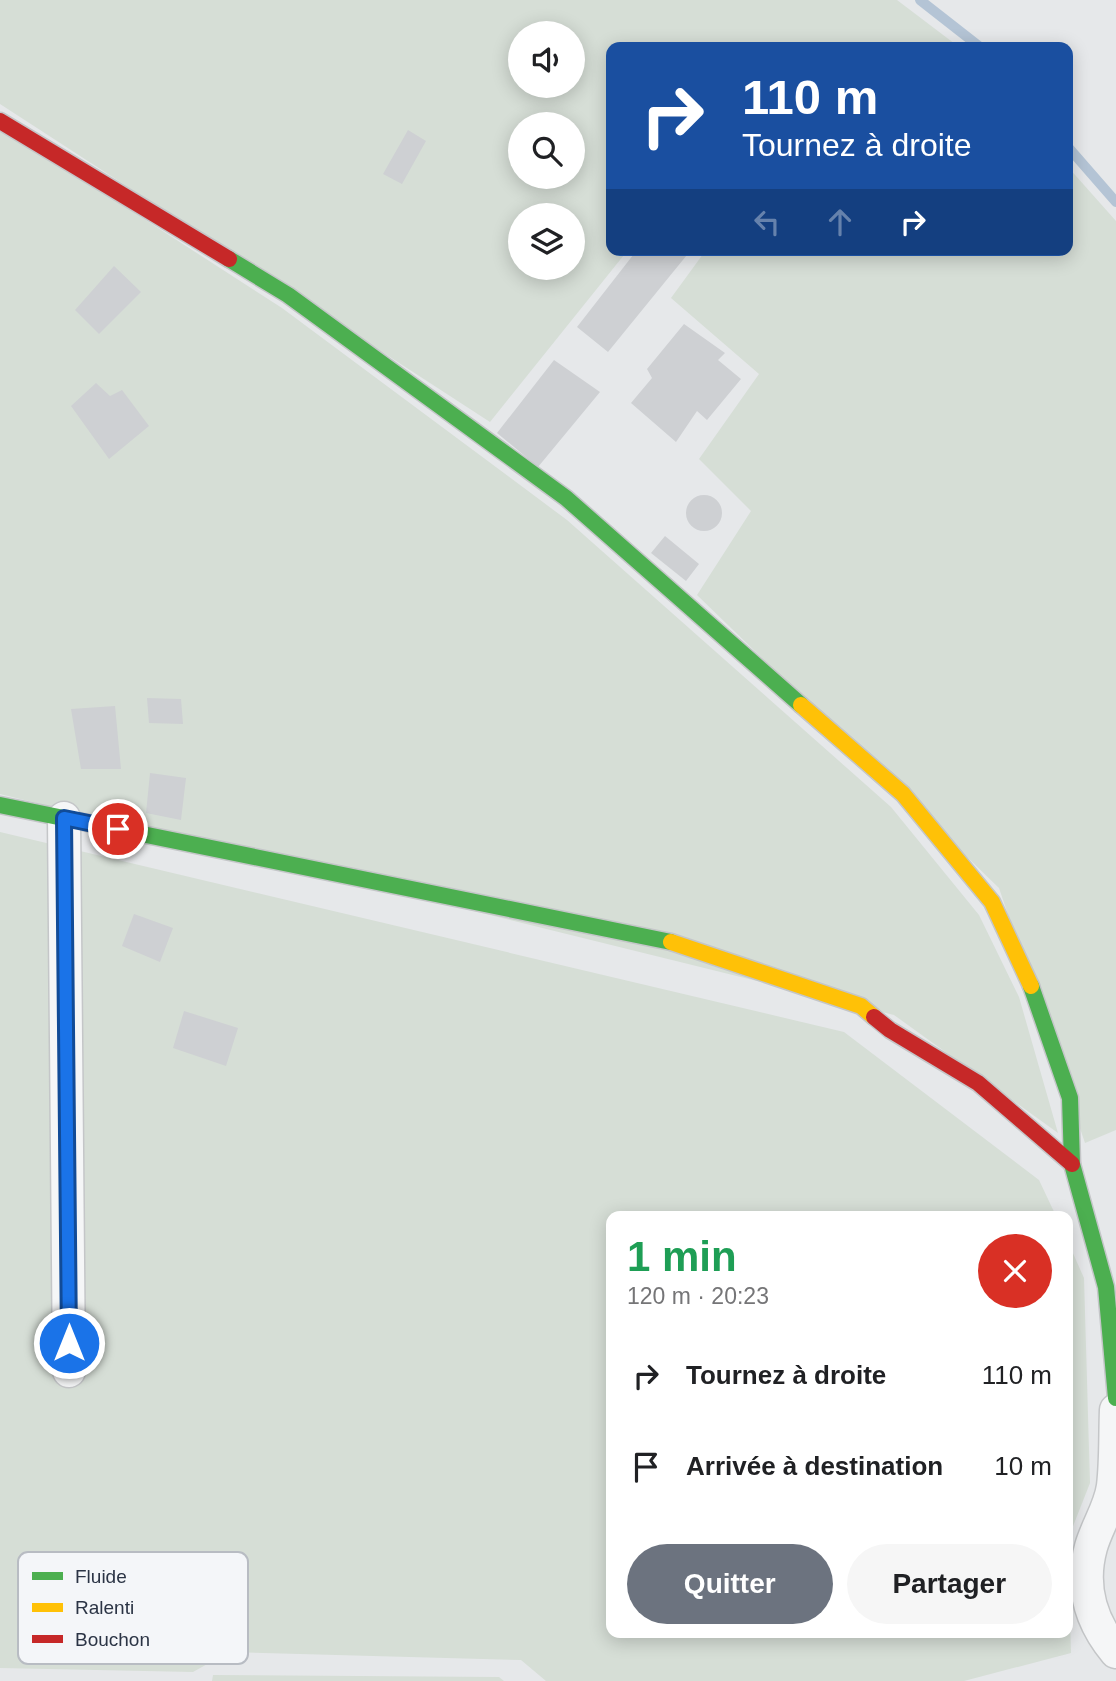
<!DOCTYPE html>
<html lang="fr">
<meta charset="utf-8">
<style>
body{margin:0;font-family:Helvetica,sans-serif;background:#f6f6f6;color:#202124;height:100vh;display:flex;flex-direction:column;font-size:26px;white-space:nowrap}
*{box-sizing:border-box;margin:0}
p{font-size:23px;color:#757577}
.icon{flex:none;width:38px;height:38px;fill:none;stroke:currentColor;stroke-width:2;stroke-linecap:round;stroke-linejoin:round}
.map{position:relative;flex:1;overflow:hidden}
.sheet{position:absolute;left:606px;top:1211px;width:467px;height:427px;display:flex;flex-direction:column;background:#fff;border-radius:14px;box-shadow:0 4px 18px #0003}
.sheet>*{flex:none}
.guide{position:absolute;left:606px;top:42px;width:467px;height:214px;border-radius:14px;box-shadow:0 4px 18px #0003;background:#1a4fa0;color:#fff;overflow:hidden}
.fabs{position:absolute;left:508px;top:21px;display:grid;gap:14px}
.fabs a{display:grid;place-items:center;width:77px;height:77px;border-radius:50%;background:#fff;box-shadow:0 4px 18px #0003;font-size:35px}
.pin{position:absolute;display:grid;place-items:center;width:60px;height:60px;color:#fff;margin:-30px;border:4px solid #fff;border-radius:50%;box-shadow:0 2px 7px #0007}
.me{position:absolute;width:77px;margin:-38px;rotate:0deg;stroke-linejoin:round;filter:drop-shadow(0 0 5px #0008)}
.turn{display:flex;align-items:center;gap:24px;height:147px;padding:0 21px;font-size:32px}
.turn .icon{width:91px;height:91px;stroke-width:2.5}
.turn b{display:block;font-size:49px;line-height:60px}
.lanes{display:flex;align-items:center;height:66px;padding:0 21px;background:#0003;justify-content:center;gap:35px;direction:ltr}
.lanes .off{opacity:.35}
.round{display:grid;place-items:center;flex:none;width:74px;height:74px;border-radius:37px;background:#f6f6f6}
.head{display:flex;align-items:center;justify-content:space-between;height:119px;padding:0 21px}
h1{font-size:42px;font-weight:700;line-height:52px;color:#1e9e55}
.button{display:flex;gap:14px;margin-top:auto;padding:14px 21px}
.button a{flex:1;height:80px;border-radius:42px;background:#6c737f;color:#fff;font-size:28px;font-weight:700;line-height:80px;text-align:center}
.button a+a{background:#f6f6f6;color:#202124}
ul{padding:0;list-style:none}
li{display:flex;align-items:center;gap:21px;height:91px;padding:0 21px}
li div{flex:1}
li b{display:block;font-size:26px}
li em{font-style:normal}
.map>svg:first-child{display:block}
.green{fill:#d6ded6;fill-rule:evenodd}
.lines{fill:none;stroke-linecap:round;stroke-linejoin:round}
.stream{stroke:#b4c4d5;stroke-width:10}
.building{fill:#ced0d3}
.street-casing{stroke:#c4c6c8;stroke-width:35}
.fast-casing{stroke:#c4c6c8;stroke-width:19}
.slow-casing{stroke:#c4c6c8;stroke-width:19}
.jam-casing{stroke:#c4c6c8;stroke-width:19}
.street{stroke:#f5f6f7;stroke-width:32}
.fast{stroke:#4caf50;stroke-width:16}
.slow{stroke:#ffc107;stroke-width:16}
.jam{stroke:#c62828;stroke-width:16}
.route-casing{stroke:#114b97;stroke-width:18}
.route{stroke:#1a73e8;stroke-width:12}
.key{fill:#f4f6f9;stroke:#b8bcc3;stroke-width:2}
.key-label{font-size:19px;fill:#2b3445}
</style>
<div class="map">
<svg width="1116" height="1681" viewBox="0 0 1116 1681">
<rect width="100%" height="100%" fill="#e6e8ea"/>
<path class="green" d="M0 0H897L959 47H611V250H628L490 422 0 104ZM520 33H572V86H520ZM520 124H572V177H520ZM520 215H572V268H520Z
M0 126 282 308 567 520 891 807 979 915 1019 997 1058 1133 894 1015 0 794Z
M1068 167 1116 221V1130L1085 1143 999 888 697 595 751 511 699 459 759 374 671 298 706 250H1068Z
M0 832 844 1032 1039 1180 1056 1216H611V1633H1068V1543L1071 1653 964 1681H546L521 1660 229 1652 193 1672 0 1668Z
M1068 1242 1084 1278 1090 1483 1068 1539Z
M213 1675 499 1677 504 1681H212Z"/>
<g class="lines">
<path class="stream" d="M920 0 980 47
M1068 147 1116 202"/>
</g>
<path class="building" d="M408 130 426 141 402 184 383 174Z
M637 250H691L608 352 577 327Z
M114 266 141 292 99 334 75 310Z
M684 324 725 353 718 360 741 379 707 420 697 411 676 442 631 403 652 378 647 369Z
M554 360 600 392 538 467 497 433Z
M96 383 110 396 122 390 149 426 109 459 71 406Z
M686 513a18 18 0 1 1 36 0a18 18 0 1 1-36 0Z
M665 536 699 564 686 581 651 553Z
M147 698 181 699 183 724 149 723Z
M115 706 121 769H81L71 709Z
M150 773 186 778 181 820 146 813Z
M134 914 173 928 160 962 122 946Z
M184 1011 238 1028 226 1066 173 1048Z"/>
<g class="lines">
<g class="street-casing">
<path id="street" d="M64 818 69 1371
M1116 1410C1115 1435 1116 1461 1113 1486 1110 1508 1097 1526 1091 1547 1080 1587 1091 1622 1116 1652"/>
</g>
<g class="fast-casing">
<path id="fast" d="M229 259 288 295 566 498 801 705
M0 805 671 942
M1031 986 1070 1098 1072 1164 1106 1287 1116 1398"/>
</g>
<g class="slow-casing">
<path id="slow" d="M801 705 903 794 992 902 1031 986
M671 942 861 1006 874 1017"/>
</g>
<g class="jam-casing">
<path id="jam" d="M0 121 229 259
M874 1017 890 1030 978 1083 1072 1164"/>
</g>
<use href="#street" class="street"/>
<use href="#fast" class="fast"/>
<use href="#slow" class="slow"/>
<use href="#jam" class="jam"/>
</g>
<g class="lines">
<g class="route-casing">
<path id="route" d="M69 1343 64 818 118 829"/>
</g>
<use href="#route" class="route"/>
</g>
<rect x="18" y="1552" width="230" height="112" rx="10" class="key"/>
<rect x="32" y="1572" width="31" height="8" fill="#4caf50"/>
<rect x="32" y="1603" width="31" height="9" fill="#ffc107"/>
<rect x="32" y="1635" width="31" height="8" fill="#c62828"/>
<g class="key-label">
<text x="75" y="1583">Fluide</text>
<text x="75" y="1614">Ralenti</text>
<text x="75" y="1646">Bouchon</text>
</g>
</svg>
<div class="fabs">
<a><svg class="icon" aria-label="sound" viewBox="0 0 24 24"><path d="M4 9h4l5-4v14l-5-4H4zM17 9q2 3 0 6"/></svg></a>
<a><svg class="icon" aria-label="search" viewBox="0 0 24 24"><circle cx="10" cy="10" r="6"/><path d="M15 15l6 6"/></svg></a>
<a><svg class="icon" aria-label="layers" viewBox="0 0 24 24"><path d="M12 4l9 5-9 5-9-5zM3 14l9 5 9-5"/></svg></a>
</div>
<div class="pin" style="left:118px;top:829px;background:#d93025"><svg class="icon" aria-label="arrive" viewBox="0 0 24 24"><path d="M6 21V4h12l-3 4 3 4H6"/></svg></div>
<svg class="me" style="left:69px;top:1343px" viewBox="-20 -20 40 40"><circle r="17" fill="#1a73e8" stroke="#fff" stroke-width="3"/><path d="M0-11L8 9 0 5-8 9z" fill="#fff"/></svg>
<div class="guide">
<div class="turn"><svg class="icon" aria-label="right" viewBox="0 0 24 24"><path d="M7 20v-9h11M14 6l5 5-5 5"/></svg><div><b>110 m</b>Tournez à droite</div></div>
<div class="lanes"><svg class="icon off" aria-label="left" viewBox="0 0 24 24"><path d="M17 20v-9H6M10 6l-5 5 5 5"/></svg><svg class="icon off" aria-label="ahead" viewBox="0 0 24 24"><path d="M12 20V5M6 11l6-6 6 6"/></svg><svg class="icon" aria-label="right" viewBox="0 0 24 24"><path d="M7 20v-9h11M14 6l5 5-5 5"/></svg></div>
</div>
<section class="sheet">
<div class="head"><div><h1>1 min</h1><p>120 m · 20:23</p></div><a class="round" style="background:#d93025;color:#fff"><svg class="icon" aria-label="close" viewBox="0 0 24 24"><path d="M6 6l12 12M18 6L6 18"/></svg></a></div>
<ul>
<li><svg class="icon" aria-label="right" viewBox="0 0 24 24"><path d="M7 20v-9h11M14 6l5 5-5 5"/></svg><div><b>Tournez à droite</b></div><em>110 m</em></li>
<li><svg class="icon" aria-label="arrive" viewBox="0 0 24 24"><path d="M6 21V4h12l-3 4 3 4H6"/></svg><div><b>Arrivée à destination</b></div><em>10 m</em></li>
</ul>
<div class="button"><a>Quitter</a><a>Partager</a></div>
</section>
</div>
